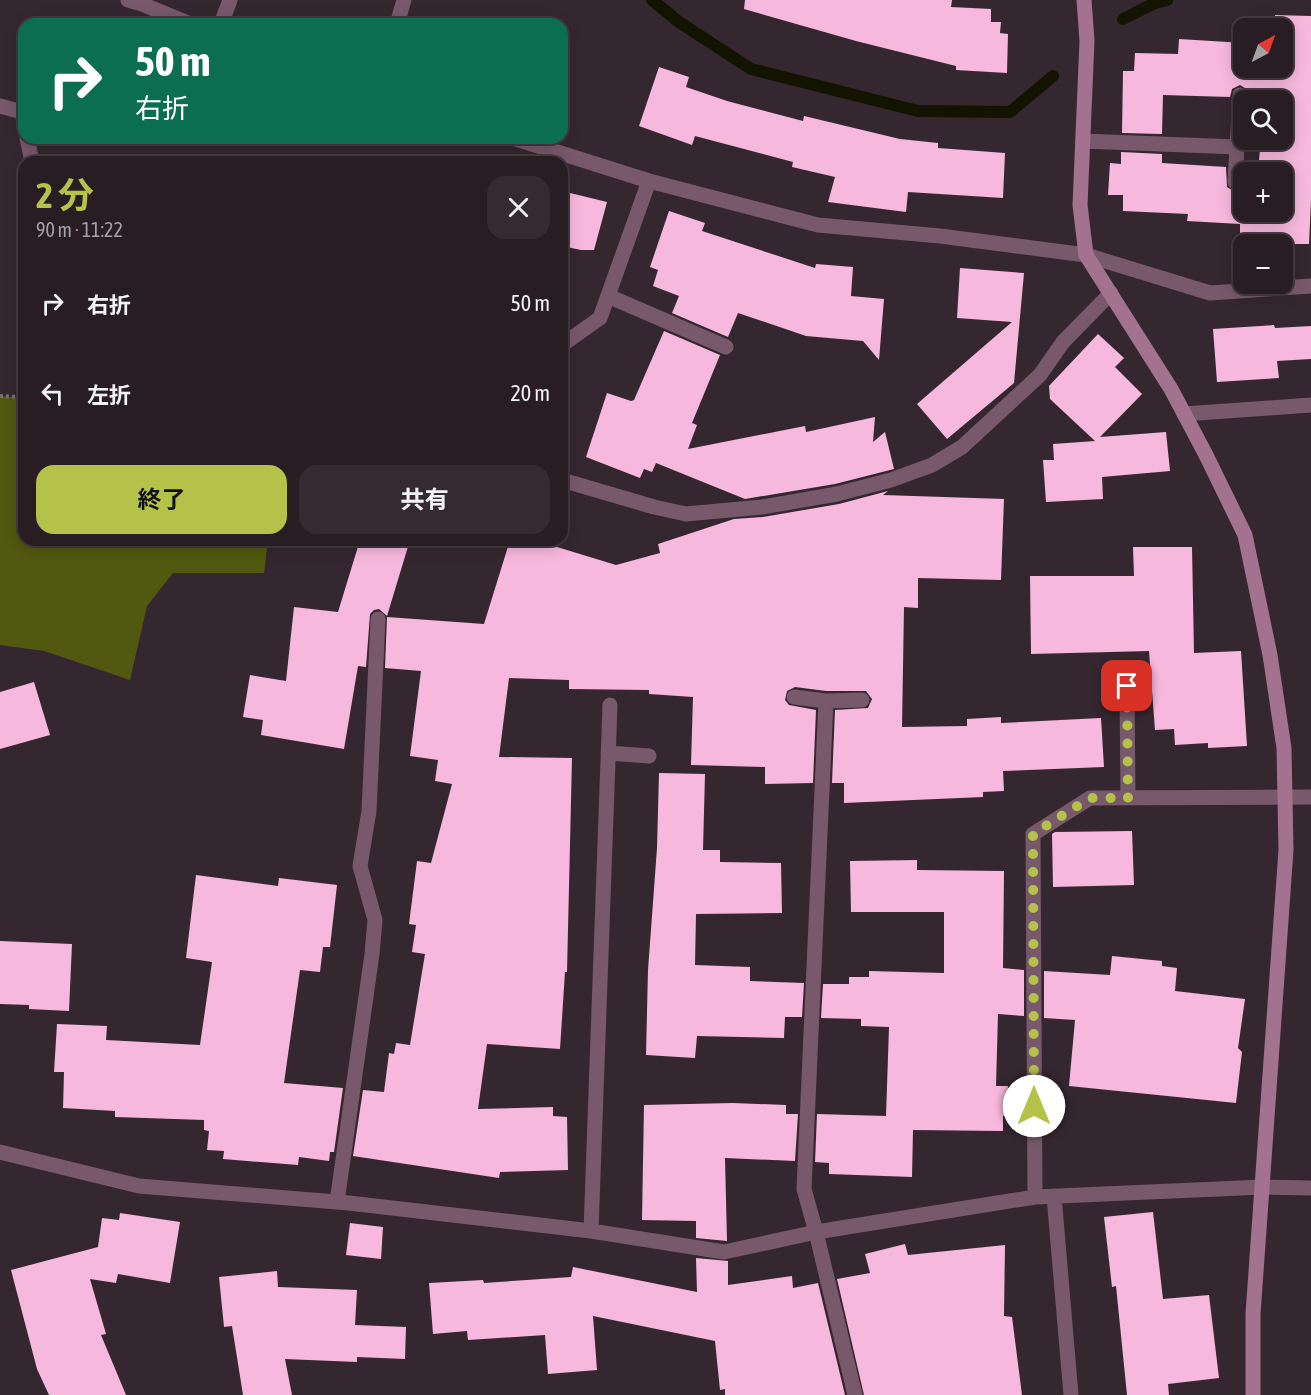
<!DOCTYPE html>
<html lang="ja">
<meta charset="utf-8">
<style>
body{margin:0;font-family:"Asap Condensed","Noto Sans JP",sans-serif;background:#342a30;color:#f1f3f6;height:100vh;display:flex;flex-direction:column;font-size:22px;white-space:nowrap}
*{box-sizing:border-box;margin:0}
p{font-size:20px;color:#a5a2a6}
.icon{flex:none;width:33px;height:33px;fill:none;stroke:currentColor;stroke-width:2;stroke-linecap:round;stroke-linejoin:round}
.map{position:relative;flex:1;overflow:hidden}
.sheet{position:absolute;left:18px;top:156px;width:550px;height:390px;display:flex;flex-direction:column;background:#281d23;border-radius:18px;box-shadow:0 3px 15px #0003,0 0 0 2px #443b41}
.sheet>*{flex:none}
.guide{position:absolute;left:18px;top:18px;width:550px;height:126px;border-radius:18px;box-shadow:0 3px 15px #0003,0 0 0 2px #443b41;background:#0b6e4f;color:#fff;overflow:hidden}
.needle{width:39px;rotate:41deg}
.buttons{position:absolute;left:1233px;top:18px;display:grid;gap:12px}
.buttons a{display:grid;place-items:center;width:60px;height:60px;border-radius:12px;background:#281d23;box-shadow:0 3px 15px #0003,0 0 0 2px #443b41;font-size:30px}
.pin{position:absolute;display:grid;place-items:center;width:51px;height:51px;color:#fff;margin:-26px;border-radius:12px;box-shadow:0 3px 9px #0006}
.me{position:absolute;width:66px;margin:-33px;rotate:0deg;stroke-linejoin:round;filter:drop-shadow(0 0 4px #0008)}
.turn{display:flex;align-items:center;gap:21px;height:126px;padding:0 18px;font-size:27px}
.turn .icon{width:78px;height:78px;stroke-width:2.5}
.turn b{display:block;font-size:42px;line-height:51px}
.round{display:grid;place-items:center;flex:none;width:63px;height:63px;border-radius:18px;background:#342a30}
.overview{display:flex;align-items:center;justify-content:space-between;height:102px;padding:0 18px}
h1{font-size:36px;font-weight:700;line-height:45px;color:#b4c24a}
.action{display:flex;gap:12px;margin-top:auto;padding:12px 18px}
.action a{flex:1;height:69px;border-radius:18px;background:#b4c24a;color:#111;font-size:24px;font-weight:700;line-height:69px;text-align:center}
.action a+a{background:#342a30;color:#f1f3f6}
ul{padding:0;list-style:none}
li{display:flex;align-items:center;gap:18px;height:90px;padding:0 18px}
li div{flex:1}
li b{display:block;font-size:22px}
li em{font-style:normal}
.map>svg:first-child{display:block}
.green{fill:#51580f}
.lines{fill:none;stroke-linecap:round;stroke-linejoin:round}
.stream{stroke:#121400;stroke-width:12}
.building{fill:#f7b8dd}
.path{stroke:#7b6f76;stroke-width:4;stroke-dasharray:3 3;stroke-linecap:butt}
.street{stroke:#78596b;stroke-width:15}
.secondary{stroke:#a3728f;stroke-width:15}
.route{stroke:#b4c24a;stroke-width:10;stroke-dasharray:0 18}
</style>
<div class="map">
<svg width="1311" height="1395" viewBox="0 0 1311 1395">
<rect width="100%" height="100%" fill="#35272f"/>
<path class="green" d="M0 396 24 398V540H268L264 573H173L147 606 130 680 44 651 0 645Z"/>
<g class="lines">
<path class="stream" d="M652 0 679 22 751 69 918 111 1010 112 1053 76
M1123 19 1155 3 1167 0"/>
</g>
<path class="building" d="M745 0H952L951 7 991 9V22H1001L1000 33 1008 34 1007 73 956 70V66L856 41 744 9Z
M1275 15 1311 16V200L1309 244H1257V239L1240 238V224L1187 221 1188 214 1123 211V195H1108L1110 163 1121 164V152L1162 154V163L1226 167 1227 187 1235 192 1244 187V212H1282V172H1245L1246 168 1258 169 1261 140H1282V100H1253V97H1250L1248 90 1240 85 1232 89 1230 97 1163 95 1162 134 1122 133 1123 71H1134L1135 53 1178 54 1179 39 1244 43V68H1282V28H1275Z
M659 67 689 77 686 87 727 101 803 121 804 116 900 139 938 143V148L1005 153 1003 198 908 192 906 212 828 202 835 177 792 167 793 162 695 136 692 145 639 126Z
M562 191 607 202 594 250H581L562 246Z
M669 211 705 223 702 231 815 268 816 264 853 267 851 296 884 299 879 360 863 341 806 336 738 313 728 337 672 313 679 296 653 286 658 270 650 267Z
M960 268 1024 273 1014 383 947 439 917 404 1012 322 957 318Z
M1274 325 1275 328 1311 326V359L1277 361 1279 378 1217 382 1213 329Z
M664 331 720 355 692 423 697 425 688 449 805 426 806 432 875 417 873 442 885 432 894 469 835 484 745 499 656 463 652 472 644 469 640 478 586 457 607 393 631 401 634 400Z
M1098 334 1124 358 1115 367 1142 394 1100 437 1166 432 1170 471 1102 477 1103 499 1046 502 1043 460H1054L1053 444 1095 441 1050 399 1049 386Z
M888 491 883 495 1004 499 1001 580 918 578V608L904 607 902 727 967 726V719L1001 717V723L1101 718 1104 767 1003 771 1004 791 983 792V797L844 803V783H832L835 710 868 708 872 699 866 691H826L795 687 787 691 785 700 789 705 816 710 813 783 765 784V767L691 765 693 697 649 694V690L569 689V680L509 678 499 757 572 758 567 972H565L560 1049 487 1044 478 1109 553 1107V1116L567 1117 568 1170 500 1172 499 1178 353 1156 363 1090 384 1092 389 1053 394 1054 396 1043 410 1045 425 954 412 952 416 925 409 924 417 861 431 863 452 784 435 781 438 760 410 756 421 671 385 668 387 617 484 624 510 540H534L616 565 660 553 658 544 734 519 763 517 839 504Z
M360 540H410L387 616 379 609 374 610 370 614 366 667 358 666 344 749 261 735 263 720 243 717 250 675 286 681 294 607 338 612Z
M1133 547H1192L1194 653 1241 651 1247 746 1208 748V743L1175 745 1174 729 1155 730 1149 651 1031 654 1030 576H1134Z
M34 682 50 735 0 749V692Z
M659 773 705 774 703 850H720V862L781 863 782 913 696 914 695 965 750 967V981L804 983 802 1017H785L784 1038 697 1036 695 1058 646 1055 648 970 657 848Z
M1132 831 1134 885 1053 887 1052 834 1055 832Z
M917 860V870L1004 871 1003 968 1024 970V1016L998 1014 996 1086H1008L1007 1115 1003 1116V1131L913 1130 912 1177 829 1174V1163L815 1162 817 1114 886 1116 889 1027 861 1026V1019L821 1018 823 984H849V977H869V971L944 973V912H851L850 861Z
M196 875 278 886 279 878 337 885 330 947H323L320 972 300 970 284 1083 343 1088 334 1152H330L329 1161 299 1157 298 1165 223 1159 224 1151 207 1150 209 1131 204 1130V1120L115 1117V1111L63 1108 64 1072H54L57 1024 107 1026 106 1040 200 1045 212 962 186 958Z
M0 941 72 944 69 1011 29 1009V1005L0 1004Z
M1112 956 1162 961V966L1177 968 1175 991 1245 999 1238 1048 1242 1052 1236 1103 1069 1086 1075 1020 1044 1018V971L1110 975Z
M733 1103 786 1105V1114H798L795 1161 725 1158 727 1241 696 1238V1221L642 1220 644 1105Z
M1153 1212 1163 1299 1209 1295 1219 1378 1168 1384 1169 1395H1127L1116 1286 1112 1287 1104 1217Z
M120 1213 180 1222 170 1283 118 1274 116 1283 90 1279 106 1334 101 1335 126 1395H49L37 1369 11 1270 98 1247 102 1218 119 1220Z
M350 1223 383 1227 381 1259 346 1255Z
M905 1244 908 1255 1005 1245 1004 1316 1012 1317 1022 1395H864L837 1279 870 1273 865 1254Z
M696 1258 728 1261V1285L792 1276 793 1288 818 1283 845 1395H725V1389L720 1390 715 1341 593 1316 597 1370 548 1374 545 1335 468 1340 467 1331 433 1334 429 1283 483 1280 484 1283 571 1277 573 1267 697 1292Z
M277 1271 278 1287 357 1290 355 1325 406 1327 405 1359 357 1357V1362L285 1359 292 1395H243L232 1326 224 1327 219 1277Z"/>
<g class="lines">
<path class="path" d="M0 396 24 397"/>
<path class="street" d="M128 0 142 4 190 24
M221 24 230 0
M397 24 404 0
M0 106 22 112 24 123
M27 138 32 162
M513 138 649 181 818 225 940 236 1086 255 1210 293 1311 286
M1083 141 1237 147
M1235 182 1240 95
M608 296 726 347
M562 345 600 318 649 181
M1184 414 1311 405
M562 480 654 507 686 514 762 507 837 494 891 480 932 465 962 447 1040 375 1063 342 1111 293
M1127 686 1128 798
M794 697 826 701 862 700
M826 701 804 1189 816 1232 855 1395
M608 753 649 756
M0 1152 139 1186 349 1203 591 1231 724 1252 816 1232 1035 1197 1263 1187 1311 1188
M1054 1196 1071 1395
M1035 1197 1033 834 1090 798 1311 797
M337 1202 372 954 375 920 360 866 369 811 378 619
M591 1231 610 705"/>
<path class="secondary" d="M1084 0 1087 41 1080 205 1086 255 1171 389 1206 455 1245 535 1270 655 1284 748 1286 850 1253 1314V1395"/>
</g>
<g class="lines">
<path class="route" d="M1034 1106 1033 834 1090 798H1128L1127 686"/>
</g>
</svg>
<div class="buttons">
<a><svg class="needle" viewBox="-14 -14 28 28"><path d="M0-13l5 13h-10z" fill="#e53935"/><path d="M0 13l5-13h-10z" fill="#a5a2a6"/></svg></a>
<a><svg class="icon" aria-label="search" viewBox="0 0 24 24"><circle cx="10" cy="10" r="6"/><path d="M15 15l6 6"/></svg></a>
<a>+</a>
<a>−</a>
</div>
<div class="pin" style="left:1127px;top:686px;background:#d93025"><svg class="icon" aria-label="arrive" viewBox="0 0 24 24"><path d="M6 21V4h12l-3 4 3 4H6"/></svg></div>
<svg class="me" style="left:1034px;top:1106px" viewBox="-20 -20 40 40"><circle r="19" fill="#fff"/><path d="M0-13L10 11 0 6-10 11z" fill="#b4c24a"/></svg>
<div class="guide">
<div class="turn"><svg class="icon" aria-label="right" viewBox="0 0 24 24"><path d="M7 20v-9h11M14 6l5 5-5 5"/></svg><div><b>50 m</b>右折</div></div>
</div>
<section class="sheet">
<div class="overview"><div><h1>2 分</h1><p>90 m · 11:22</p></div><a class="round"><svg class="icon" aria-label="close" viewBox="0 0 24 24"><path d="M6 6l12 12M18 6L6 18"/></svg></a></div>
<ul>
<li><svg class="icon" aria-label="right" viewBox="0 0 24 24"><path d="M7 20v-9h11M14 6l5 5-5 5"/></svg><div><b>右折</b></div><em>50 m</em></li>
<li><svg class="icon" aria-label="left" viewBox="0 0 24 24"><path d="M17 20v-9H6M10 6l-5 5 5 5"/></svg><div><b>左折</b></div><em>20 m</em></li>
</ul>
<div class="action"><a>終了</a><a>共有</a></div>
</section>
</div>
